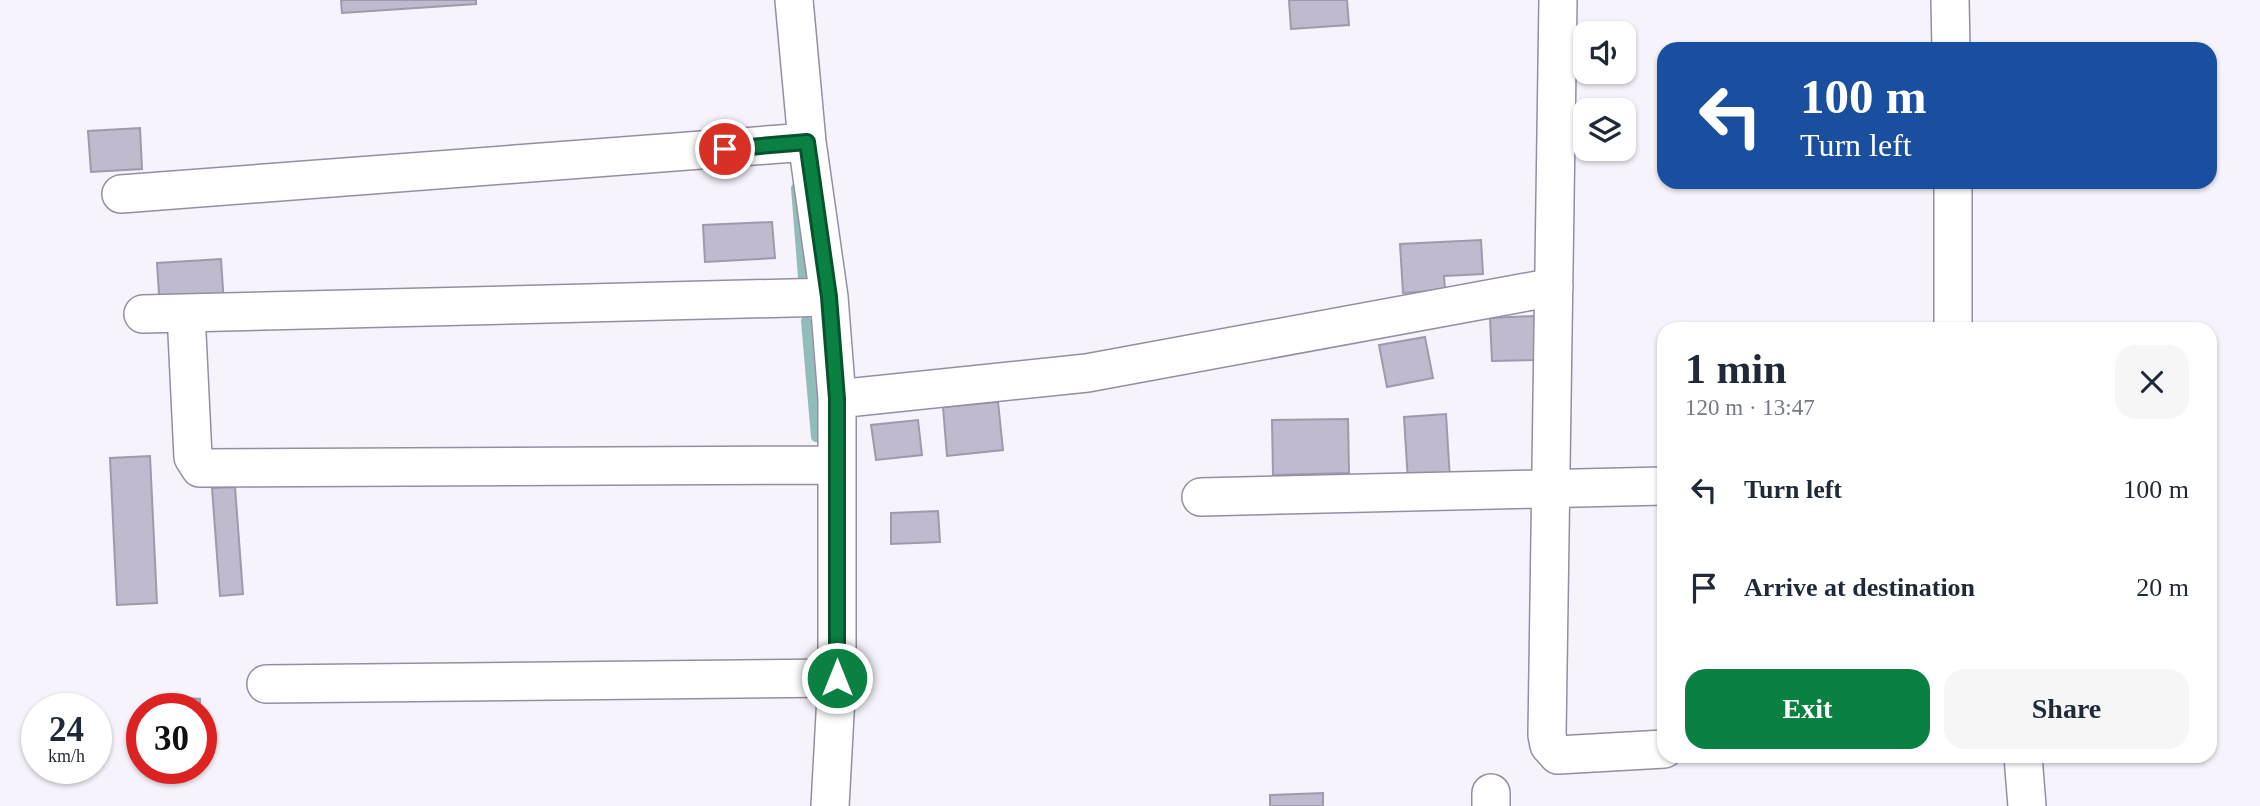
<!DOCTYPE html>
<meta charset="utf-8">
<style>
body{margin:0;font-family:"Times New Roman",serif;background:#f6f6f7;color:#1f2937;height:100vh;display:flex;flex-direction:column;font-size:26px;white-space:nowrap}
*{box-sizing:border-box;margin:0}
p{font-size:23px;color:#747a83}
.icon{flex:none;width:38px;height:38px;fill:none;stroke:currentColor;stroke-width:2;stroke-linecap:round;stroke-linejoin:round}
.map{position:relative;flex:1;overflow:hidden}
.side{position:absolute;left:1657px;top:322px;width:560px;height:441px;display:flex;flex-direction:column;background:#fff;border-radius:21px;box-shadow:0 2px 5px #0004}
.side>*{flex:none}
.guide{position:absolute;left:1657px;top:42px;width:560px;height:147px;border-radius:21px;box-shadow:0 2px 5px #0004;background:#1a4fa0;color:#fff;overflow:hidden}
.buttons{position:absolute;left:1573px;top:21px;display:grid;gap:14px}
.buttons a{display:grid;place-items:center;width:63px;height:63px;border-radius:14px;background:#fff;box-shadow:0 2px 5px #0004;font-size:35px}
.speed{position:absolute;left:21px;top:693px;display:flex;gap:14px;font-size:35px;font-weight:700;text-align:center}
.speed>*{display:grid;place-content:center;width:91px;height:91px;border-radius:50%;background:#fff;box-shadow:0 2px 5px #0004;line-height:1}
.speed small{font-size:18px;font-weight:400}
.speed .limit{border:10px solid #d22;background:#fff;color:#111}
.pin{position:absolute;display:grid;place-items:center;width:60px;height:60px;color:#fff;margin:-30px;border:4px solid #fff;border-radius:50%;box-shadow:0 2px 7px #0007}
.me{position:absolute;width:77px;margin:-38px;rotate:0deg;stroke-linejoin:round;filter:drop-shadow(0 0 5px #0008)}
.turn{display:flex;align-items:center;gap:24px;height:147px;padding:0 28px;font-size:32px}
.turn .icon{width:91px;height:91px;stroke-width:2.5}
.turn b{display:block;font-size:49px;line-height:60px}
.round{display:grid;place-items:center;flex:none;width:74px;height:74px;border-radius:21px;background:#f6f6f7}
.summary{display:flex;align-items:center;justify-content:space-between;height:119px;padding:0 28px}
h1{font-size:42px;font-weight:700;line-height:52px}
.cta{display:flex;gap:14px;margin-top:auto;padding:14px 28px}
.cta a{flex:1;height:80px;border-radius:21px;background:#0b8043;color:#fff;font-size:28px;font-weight:700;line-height:80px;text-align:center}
.cta a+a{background:#f6f6f7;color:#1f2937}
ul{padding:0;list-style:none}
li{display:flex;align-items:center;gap:21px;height:98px;padding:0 28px}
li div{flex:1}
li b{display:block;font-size:26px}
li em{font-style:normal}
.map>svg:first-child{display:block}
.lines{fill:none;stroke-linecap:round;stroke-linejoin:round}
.stream{stroke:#92bbbb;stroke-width:10}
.building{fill:#bfbace;stroke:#9f99ad;stroke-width:2}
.minor-casing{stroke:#948ea2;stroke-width:40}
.minor{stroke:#fff;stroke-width:37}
.route-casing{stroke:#07532c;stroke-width:18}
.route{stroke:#0b8043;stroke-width:12}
</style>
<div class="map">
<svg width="2260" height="806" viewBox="0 0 2260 806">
<rect width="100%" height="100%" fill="#f6f3fc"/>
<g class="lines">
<path class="stream" d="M796 188 803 277
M806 321 816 437"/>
</g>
<path class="building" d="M341 0H476V4L342 13Z
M1289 0H1347L1349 25 1291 29Z
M140 128 142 169 91 172 88 131Z
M772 222 775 258 705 262 703 225Z
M1481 240 1483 274 1444 276 1445 290 1403 293 1400 244Z
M221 259 224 305 160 309 157 263Z
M1534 316 1537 360 1492 361 1490 318Z
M1425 337 1433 378 1387 387 1379 345Z
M998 402 1003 450 947 456 943 407Z
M1446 414 1450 480 1408 482 1404 417Z
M1348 419 1349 473 1273 475 1272 420Z
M918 420 922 455 876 460 871 425Z
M150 456 157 603 117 605 110 458Z
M235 487 243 594 220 596 212 488Z
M938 511 940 542 891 544V513Z
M163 696 200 699V709H162Z
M1323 793V806H1270V795Z"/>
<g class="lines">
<g class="minor-casing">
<path id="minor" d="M794 0 807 142 829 297 837 399V678L830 806
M1558 0 1547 735 1549 745 1558 755 1664 749
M1950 0 1951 49
M121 194 807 142
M186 313 193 457 200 468 836 465
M143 314 829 297
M1953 329V182
M837 399 1087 373 1554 287
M1201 497 1664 486
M266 684 837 678
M2023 756 2027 806
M1491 793V806"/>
</g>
<use href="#minor" class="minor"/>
</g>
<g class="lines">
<g class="route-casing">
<path id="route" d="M725 149 807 142 829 297 837 399V678"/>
</g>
<use href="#route" class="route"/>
</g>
</svg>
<div class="buttons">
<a><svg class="icon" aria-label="sound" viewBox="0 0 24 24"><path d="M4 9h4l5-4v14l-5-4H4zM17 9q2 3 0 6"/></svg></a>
<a><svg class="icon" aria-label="layers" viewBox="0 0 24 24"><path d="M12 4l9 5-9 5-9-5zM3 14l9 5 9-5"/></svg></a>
</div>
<div class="speed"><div>24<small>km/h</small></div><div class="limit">30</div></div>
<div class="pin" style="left:725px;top:149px;background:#d93025"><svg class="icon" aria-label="arrive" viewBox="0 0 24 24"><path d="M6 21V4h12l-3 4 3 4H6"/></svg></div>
<svg class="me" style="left:837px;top:678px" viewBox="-20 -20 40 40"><circle r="17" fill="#0b8043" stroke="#fff" stroke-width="3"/><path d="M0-11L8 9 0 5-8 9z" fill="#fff"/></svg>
<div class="guide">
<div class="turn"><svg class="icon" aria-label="left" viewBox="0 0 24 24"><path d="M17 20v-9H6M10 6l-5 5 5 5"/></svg><div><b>100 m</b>Turn left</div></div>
</div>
<section class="side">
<div class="summary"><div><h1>1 min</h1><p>120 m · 13:47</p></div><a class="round"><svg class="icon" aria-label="close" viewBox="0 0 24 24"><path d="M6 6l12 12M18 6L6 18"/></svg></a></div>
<ul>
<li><svg class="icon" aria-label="left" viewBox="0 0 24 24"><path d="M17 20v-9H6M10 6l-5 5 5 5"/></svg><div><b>Turn left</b></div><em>100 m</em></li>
<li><svg class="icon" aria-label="arrive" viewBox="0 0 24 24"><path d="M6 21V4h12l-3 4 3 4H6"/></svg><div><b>Arrive at destination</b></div><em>20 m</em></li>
</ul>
<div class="cta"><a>Exit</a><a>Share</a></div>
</section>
</div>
